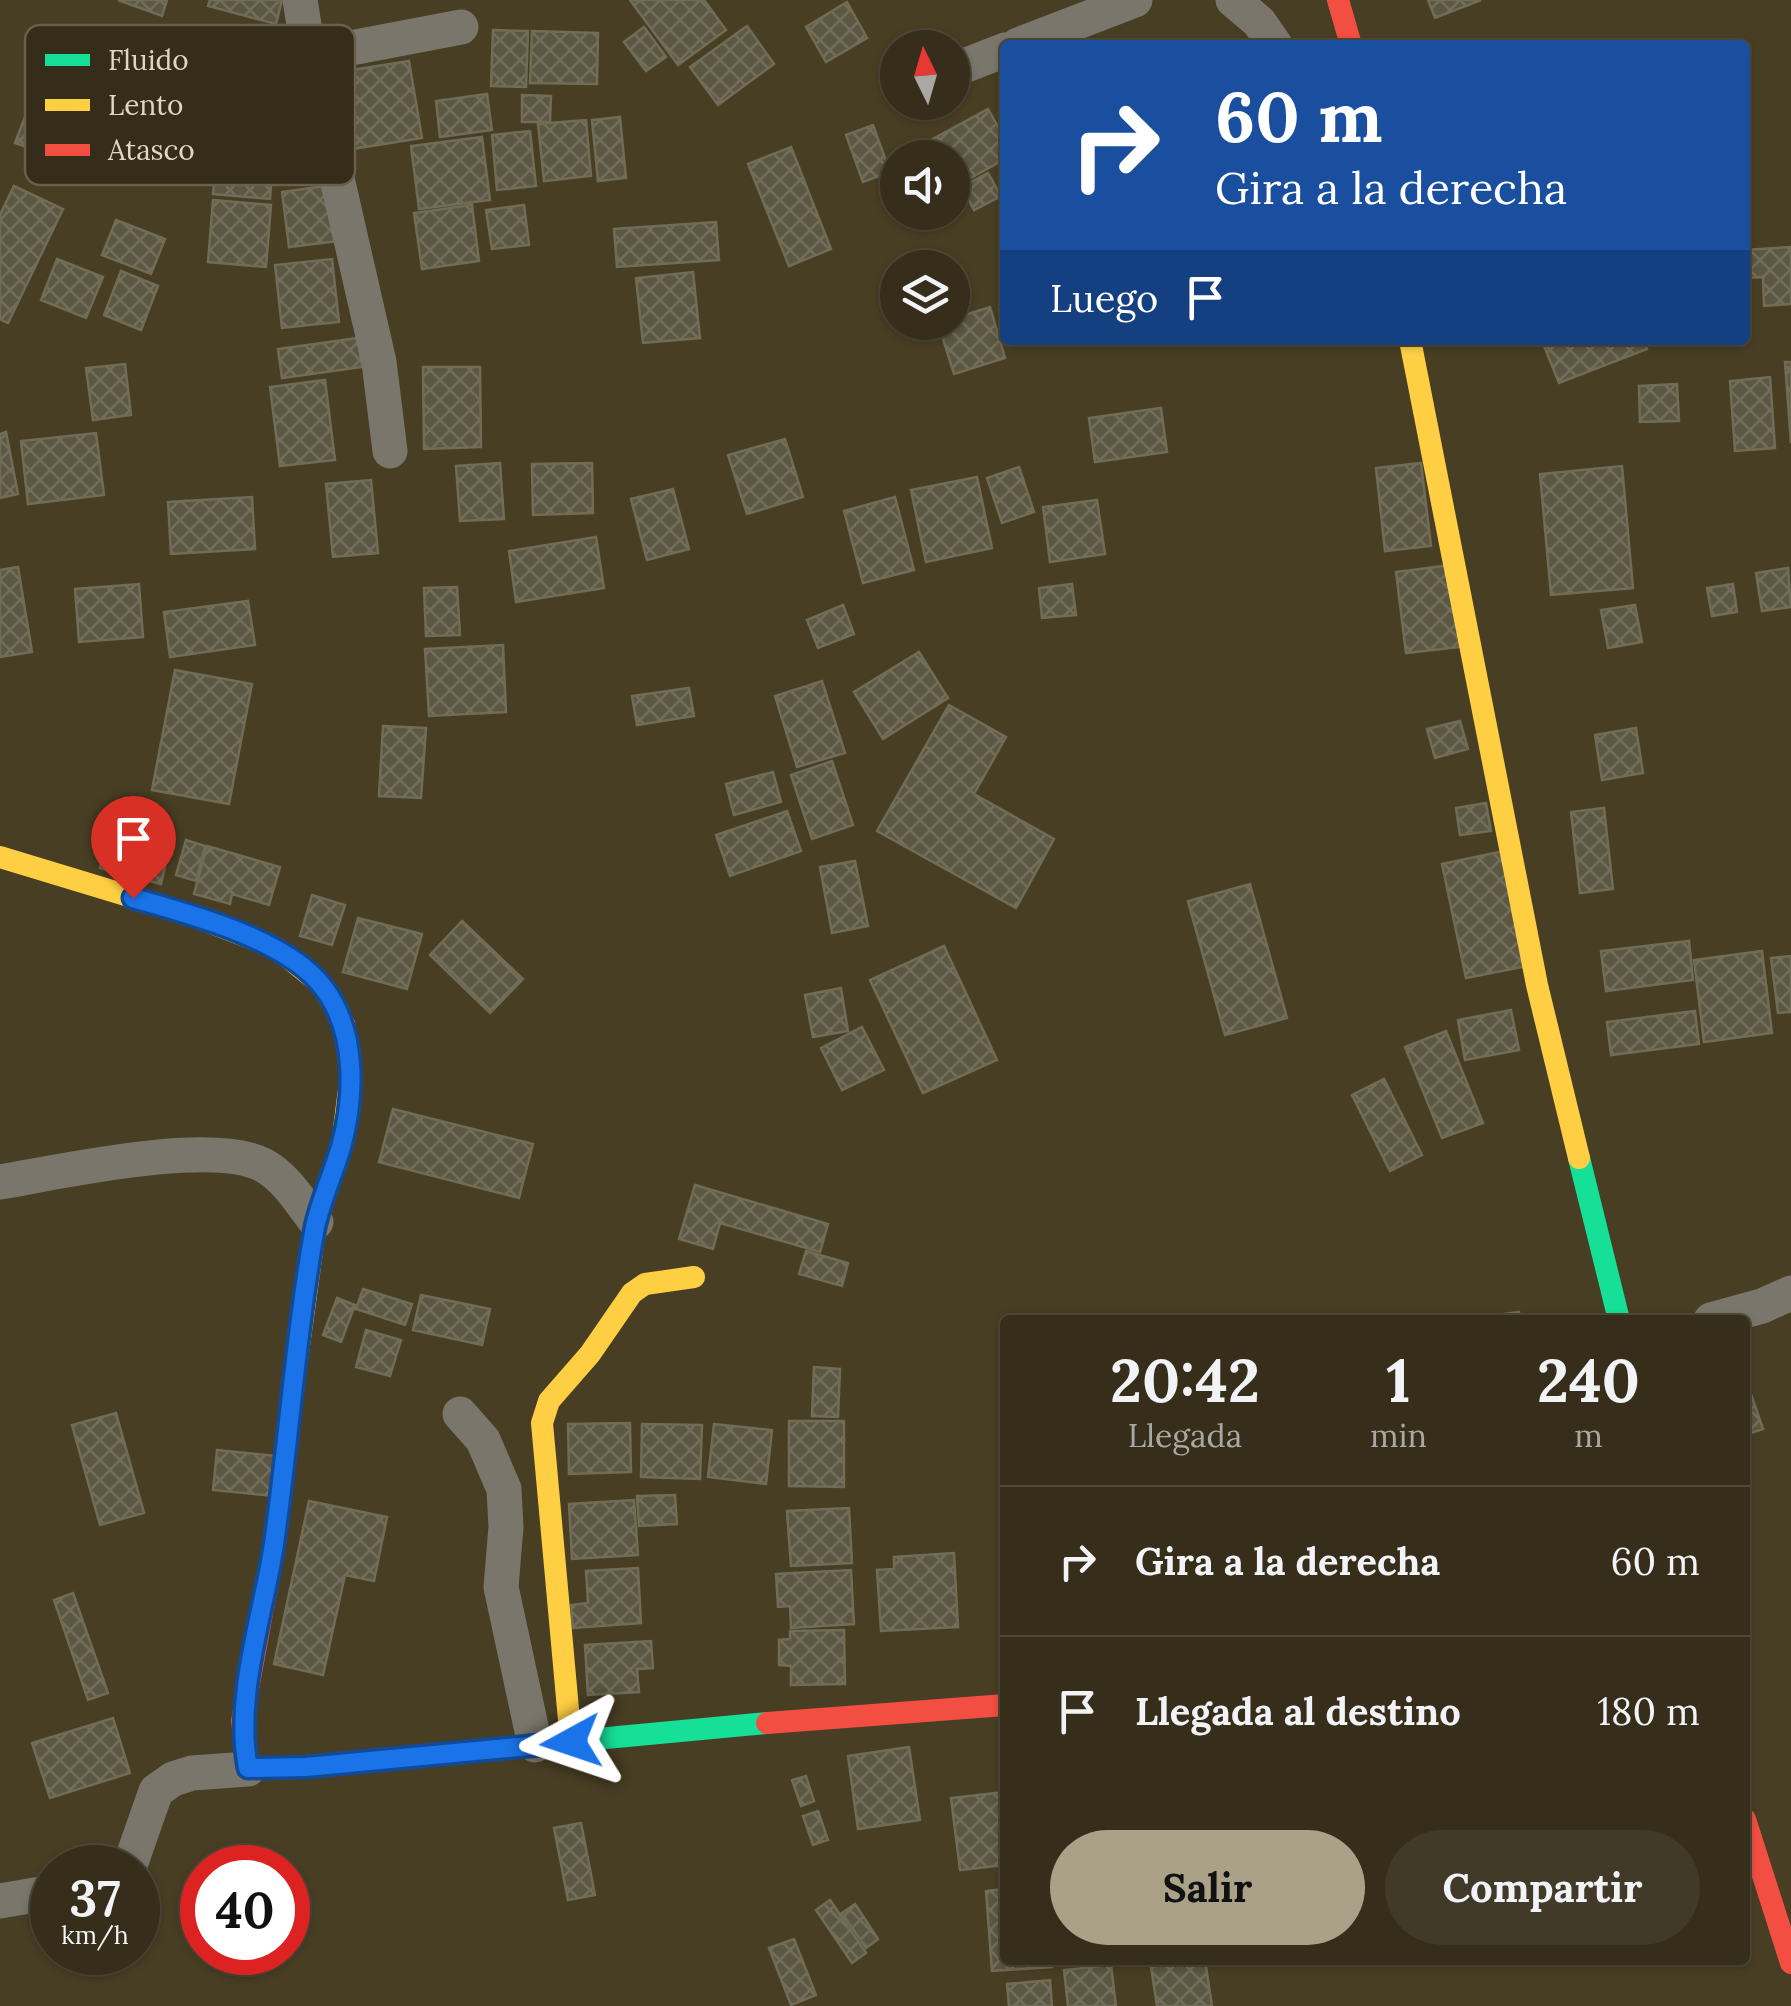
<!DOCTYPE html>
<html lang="es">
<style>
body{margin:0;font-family:Lora,serif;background:#413a28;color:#f1f3f6;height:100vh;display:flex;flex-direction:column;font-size:38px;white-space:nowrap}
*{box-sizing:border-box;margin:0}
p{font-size:32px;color:#aaa8a3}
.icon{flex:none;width:55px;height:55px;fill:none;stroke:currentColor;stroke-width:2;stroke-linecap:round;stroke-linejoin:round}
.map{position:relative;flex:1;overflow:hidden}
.details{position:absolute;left:1000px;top:1315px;width:750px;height:650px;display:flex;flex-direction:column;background:#362e1b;border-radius:10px;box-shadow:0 2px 8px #0004,0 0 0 2px #504a3a}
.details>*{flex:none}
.top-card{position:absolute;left:1000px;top:40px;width:750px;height:305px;border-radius:10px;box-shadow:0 2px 8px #0004,0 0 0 2px #504a3a;background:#1a4fa0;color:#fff;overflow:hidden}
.needle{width:65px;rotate:355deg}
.fabs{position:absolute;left:880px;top:30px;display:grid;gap:20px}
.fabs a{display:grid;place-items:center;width:90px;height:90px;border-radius:50%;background:#362e1b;box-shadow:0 2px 8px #0004,0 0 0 2px #504a3a;font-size:50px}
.speed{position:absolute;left:30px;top:1845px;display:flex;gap:20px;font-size:50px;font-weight:700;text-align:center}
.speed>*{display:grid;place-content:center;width:130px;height:130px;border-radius:50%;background:#362e1b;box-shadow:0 2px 8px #0004,0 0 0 2px #504a3a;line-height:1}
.speed small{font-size:25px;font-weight:400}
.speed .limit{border:15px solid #d22;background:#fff;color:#111}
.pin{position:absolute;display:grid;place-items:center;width:85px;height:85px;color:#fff;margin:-102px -42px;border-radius:50% 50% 50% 0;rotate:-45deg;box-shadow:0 0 10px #0007}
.pin .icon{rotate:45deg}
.me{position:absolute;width:110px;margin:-55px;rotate:265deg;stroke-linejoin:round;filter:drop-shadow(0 0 8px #0008)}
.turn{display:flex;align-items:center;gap:35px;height:210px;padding:0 50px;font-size:45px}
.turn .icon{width:130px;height:130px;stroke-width:2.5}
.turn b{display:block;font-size:70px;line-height:85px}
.then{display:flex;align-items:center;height:95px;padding:0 50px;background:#0003;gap:20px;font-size:38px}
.eta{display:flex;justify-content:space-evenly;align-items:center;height:170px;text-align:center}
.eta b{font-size:60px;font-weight:800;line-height:70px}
.action{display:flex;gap:20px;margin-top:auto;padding:20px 50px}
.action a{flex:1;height:115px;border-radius:60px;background:#aba189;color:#111;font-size:40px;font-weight:800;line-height:115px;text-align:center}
.action a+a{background:#413a28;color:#f1f3f6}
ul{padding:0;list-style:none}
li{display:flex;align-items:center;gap:30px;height:150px;padding:0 50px;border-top:2px solid #504a3a}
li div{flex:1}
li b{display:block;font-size:38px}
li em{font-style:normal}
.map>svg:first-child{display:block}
.building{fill:url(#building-cross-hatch);stroke:#706c56;stroke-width:2.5}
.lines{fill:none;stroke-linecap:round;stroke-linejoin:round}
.street{stroke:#7a766b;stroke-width:35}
.fast{stroke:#16e098;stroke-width:22}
.slow{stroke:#ffcf43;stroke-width:22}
.jam{stroke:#f24e42;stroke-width:22}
.route-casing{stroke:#114b97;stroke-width:25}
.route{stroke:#1a73e8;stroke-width:18}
.key{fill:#352d19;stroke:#69604b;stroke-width:2.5}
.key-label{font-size:28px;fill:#e1d7bf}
</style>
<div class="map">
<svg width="1791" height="2006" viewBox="0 0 1791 2006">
<defs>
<pattern id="building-cross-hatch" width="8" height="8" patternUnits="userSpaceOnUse" patternTransform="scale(2.5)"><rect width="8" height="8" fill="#5c5742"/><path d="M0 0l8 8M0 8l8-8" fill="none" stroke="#736e5c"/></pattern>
</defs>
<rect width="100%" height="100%" fill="#483e24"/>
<path class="building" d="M118 0H167L162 16Z
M210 0H282L276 24 208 6Z
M630 0H704L726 30 678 65Z
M1428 0H1481L1435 18Z
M847 2 867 38 826 62 806 27Z
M747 26 774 64 718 105 690 67Z
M644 27 666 57 646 71 624 42Z
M493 30 528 31 526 87 491 86Z
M532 31 598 33 597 84 530 83Z
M409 61 422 138 346 150 333 73Z
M487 94 492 130 440 137 436 101Z
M522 95 551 96 550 122H522Z
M33 96 80 113 63 160 15 143Z
M988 109 1005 139V159L956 186 952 179V158H940L931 140Z
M620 117 626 178 598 181 592 120Z
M586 120 591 176 544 181 538 124Z
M873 125 890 172 863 182 846 135Z
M530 131 536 186 497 190 492 135Z
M482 137 490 200 419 209 411 146Z
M218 143 274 148 270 199 213 194Z
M791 147 831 249 789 266 748 164Z
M988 173 1001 196 974 210 962 187Z
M332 185 339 241 289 247 282 192Z
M14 186 63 209 8 323 0 319V215Z
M213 200 271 205 266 267 208 262Z
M472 205 479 261 422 269 414 213Z
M524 205 529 245 492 249 486 210Z
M116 220 165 239 151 274 102 255Z
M716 222 719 260 617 267 614 229Z
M1791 247V304L1764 306 1763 277 1746 278 1745 250Z
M57 259 103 277 86 318 41 300Z
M332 259 339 322 282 328 275 265Z
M121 271 158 286 141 330 104 315Z
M693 272 700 338 643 343 636 278Z
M990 307 1005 358 954 374 938 323 952 322V319Z
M358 338 362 367 282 378 278 349Z
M1545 340H1643L1647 349 1559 383 1542 341Z
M1785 362H1791V443Z
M125 364 131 415 93 420 86 368Z
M423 367H480L481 447 424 449Z
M1770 377 1775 448 1735 451 1730 381Z
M325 380 335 460 280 466 270 387Z
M1677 384 1679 421 1640 422 1639 386Z
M1161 408 1167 452 1095 462 1089 418Z
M6 432 18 494 0 498V434Z
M96 433 104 495 28 504 21 441Z
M785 439 803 497 747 514 728 455Z
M500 463 504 519 460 521 456 466Z
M592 463 593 513 533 515 532 464Z
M1421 463 1431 546 1385 551 1376 468Z
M1622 466 1633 588 1551 595 1540 474Z
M1019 467 1034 512 1002 523 987 478Z
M977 477 992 548 926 562 911 490Z
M371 480 378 553 333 557 326 484Z
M673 489 689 549 647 560 631 499Z
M252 497 255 549 171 554 168 502Z
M895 497 914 570 863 583 844 511Z
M1097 500 1105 554 1050 562 1043 507Z
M596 537 604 588 516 602 509 551Z
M1451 565 1460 647 1406 653 1396 572Z
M18 567 32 652 0 657V570Z
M1788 568 1791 607 1762 611 1756 573Z
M139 584 143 637 79 642 75 589Z
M1072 584 1076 615 1042 618 1039 588Z
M1733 584 1737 612 1712 616 1707 588Z
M457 587 460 635 426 636 424 588Z
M248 601 255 645 170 657 164 612Z
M843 605 854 634 818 648 807 620Z
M1635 605 1642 642 1608 648 1601 610Z
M503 645 506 712 429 716 425 649Z
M919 652 948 698 883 739 854 692Z
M175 670 252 684 229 804 152 790Z
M822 681 845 753 797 767 775 696Z
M689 688 694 716 637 725 632 696Z
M949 705 1006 737 974 794 1054 839 1016 908 877 831Z
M1460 721 1468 749 1435 758 1427 729Z
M383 726 426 728 421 798 379 796Z
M1636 728 1643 773 1602 780 1595 735Z
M832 761 853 825 812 839 791 775Z
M773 772 781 802 734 815 726 784Z
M1486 803 1491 831 1460 835 1456 808Z
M1604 808 1613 889 1580 893 1571 812Z
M787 811 801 851 730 876 716 835Z
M110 827 171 842 161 884 100 868Z
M186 840 205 846 196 881 176 875Z
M207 846 280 867 269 905 232 894 230 904 194 894Z
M1504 851 1527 966 1466 978 1442 864Z
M855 861 868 926 832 933 820 867Z
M1250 884 1287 1018 1225 1035 1188 901Z
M312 895 345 905 332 945 300 936Z
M358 918 422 934 407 989 343 972Z
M462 921 523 979 490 1013 430 955Z
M1689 941 1693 980 1606 991 1601 951Z
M944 946 997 1060 923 1093 870 980Z
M1762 951 1772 1033 1704 1042 1694 960Z
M1791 956V1012L1778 1013 1771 958Z
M841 988 848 1031 813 1037 805 995Z
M1511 1010 1519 1050 1465 1060 1458 1020Z
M1695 1011 1699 1044 1611 1055 1607 1022Z
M862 1027 884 1070 842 1090 821 1048Z
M1446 1031 1483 1123 1442 1138 1405 1047Z
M1384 1079 1422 1155 1390 1171 1352 1095Z
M393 1109 533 1144 519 1198 379 1162Z
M695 1185 828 1224 820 1252 720 1223 713 1249 679 1239Z
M806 1251 848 1263 842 1286 799 1274Z
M363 1289 412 1304 405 1325 356 1309Z
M421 1295 490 1309 482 1345 413 1330Z
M337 1298 355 1305 341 1342 323 1335Z
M1519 1312 1520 1320H1468V1319Z
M366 1330 401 1340 390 1376 356 1367Z
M814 1367 840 1369 838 1417 812 1416Z
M1751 1394 1763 1429 1745 1435V1396Z
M116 1413 144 1513 100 1525 72 1425Z
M789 1421H844V1487L789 1486Z
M630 1423 631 1472 569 1474 568 1424Z
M642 1424 702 1425 700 1479 641 1477Z
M714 1424 772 1430 766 1484 708 1477Z
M217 1450 277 1456 273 1496 213 1490Z
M675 1495 677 1524 639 1526 637 1496Z
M634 1500 638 1555 572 1559 569 1504Z
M309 1501 387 1517 374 1581 345 1575 323 1675 274 1664Z
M849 1508 852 1563 791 1566 787 1511Z
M954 1553 958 1627 881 1631 877 1570 894 1569V1557Z
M638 1568 641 1623 573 1628 571 1605 588 1603 586 1571Z
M851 1570 854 1624 791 1628 790 1606 778 1607 776 1574Z
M73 1593 108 1693 88 1700 54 1600Z
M844 1630 845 1684 791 1685V1666L779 1665V1640L790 1639V1631Z
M651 1641 653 1668 637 1669 639 1692 588 1695 585 1645Z
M113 1718 130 1773 50 1798 32 1743Z
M909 1747 920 1820 858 1829 848 1756Z
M806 1776 814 1801 801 1806 792 1780Z
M1005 1792V1865L960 1870 951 1798Z
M818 1811 828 1840 813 1845 803 1816Z
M581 1823 595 1895 568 1900 554 1828Z
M1005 1889V1960H1051L1052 1967 992 1971 986 1891Z
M830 1900 866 1953 852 1963 816 1910Z
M855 1904 878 1939 866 1948 842 1913Z
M794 1939 816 1995 791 2005 769 1948Z
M1194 1960H1205L1212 2006H1157L1151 1967Z
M1111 1965 1116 2006H1068L1064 1970Z
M1050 1980 1052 2006H1009L1007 1984Z"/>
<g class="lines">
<path class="street" d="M300 0 309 56 379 362 390 451
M1233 0 1259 22 1275 45
M1018 45 1135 0
M309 56 461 27
M969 64 1005 50
M0 1182C60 1172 212 1138 263 1165 286 1177 301 1203 316 1222
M1711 1320 1762 1306 1791 1293
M460 1414 483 1440 504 1489 506 1527 501 1587 535 1745
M129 1868 156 1791 173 1779 192 1773 248 1769
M0 1901 52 1892"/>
<path class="fast" d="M1579 1158 1619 1320
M285 1768 767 1723"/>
<path class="slow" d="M1410 340 1537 985 1579 1158
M0 857 188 914 276 948 322 985 344 1024 351 1074 342 1144 316 1222 298 1353
M571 1742 542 1423 549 1401 590 1354 632 1293 645 1284 694 1277"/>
<path class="jam" d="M1338 0 1351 45
M767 1723 1005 1705
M285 1768 248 1769 242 1721 269 1576 298 1353
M1745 1819 1791 1963"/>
</g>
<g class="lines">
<g class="route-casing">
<path id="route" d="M133 898C189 914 287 939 323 987 357 1031 355 1096 341 1147 333 1174 321 1200 315 1227 296 1332 289 1439 274 1544 263 1616 234 1697 248 1768L306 1767 571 1742"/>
</g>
<use href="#route" class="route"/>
</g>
<rect x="25" y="25" width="330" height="160" rx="15" class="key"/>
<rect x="45" y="54" width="45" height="12" fill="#16e098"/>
<rect x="45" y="99" width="45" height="12" fill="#ffcf43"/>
<rect x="45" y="144" width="45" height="12" fill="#f24e42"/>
<g class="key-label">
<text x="108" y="70">Fluido</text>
<text x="108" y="115">Lento</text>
<text x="108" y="160">Atasco</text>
</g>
</svg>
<div class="fabs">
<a><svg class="needle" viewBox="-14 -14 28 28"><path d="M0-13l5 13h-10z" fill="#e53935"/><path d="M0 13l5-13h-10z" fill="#aaa8a3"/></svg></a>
<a><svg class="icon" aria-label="sound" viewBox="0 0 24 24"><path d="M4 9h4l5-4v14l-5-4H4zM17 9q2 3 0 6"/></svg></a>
<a><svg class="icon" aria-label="layers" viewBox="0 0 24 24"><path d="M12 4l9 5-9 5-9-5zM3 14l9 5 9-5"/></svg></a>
</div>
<div class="speed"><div>37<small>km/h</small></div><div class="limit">40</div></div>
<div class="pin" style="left:133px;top:898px;background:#d93025"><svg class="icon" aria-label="arrive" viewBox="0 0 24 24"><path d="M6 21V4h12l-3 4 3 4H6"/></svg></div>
<svg class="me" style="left:571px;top:1742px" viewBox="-20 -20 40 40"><path d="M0-17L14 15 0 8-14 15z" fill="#1a73e8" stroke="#fff" stroke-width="4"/></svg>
<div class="top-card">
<div class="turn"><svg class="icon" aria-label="right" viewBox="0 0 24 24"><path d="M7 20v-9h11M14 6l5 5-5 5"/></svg><div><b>60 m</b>Gira a la derecha</div></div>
<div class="then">Luego<svg class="icon" aria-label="arrive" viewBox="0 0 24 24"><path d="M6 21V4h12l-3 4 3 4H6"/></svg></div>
</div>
<section class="details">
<div class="eta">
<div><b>20:42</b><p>Llegada</p></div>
<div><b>1</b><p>min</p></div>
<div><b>240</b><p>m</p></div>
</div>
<ul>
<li><svg class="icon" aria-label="right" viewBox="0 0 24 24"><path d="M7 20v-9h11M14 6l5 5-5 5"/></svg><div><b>Gira a la derecha</b></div><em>60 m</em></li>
<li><svg class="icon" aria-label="arrive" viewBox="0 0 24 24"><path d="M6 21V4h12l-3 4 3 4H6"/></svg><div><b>Llegada al destino</b></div><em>180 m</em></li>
</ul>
<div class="action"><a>Salir</a><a>Compartir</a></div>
</section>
</div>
